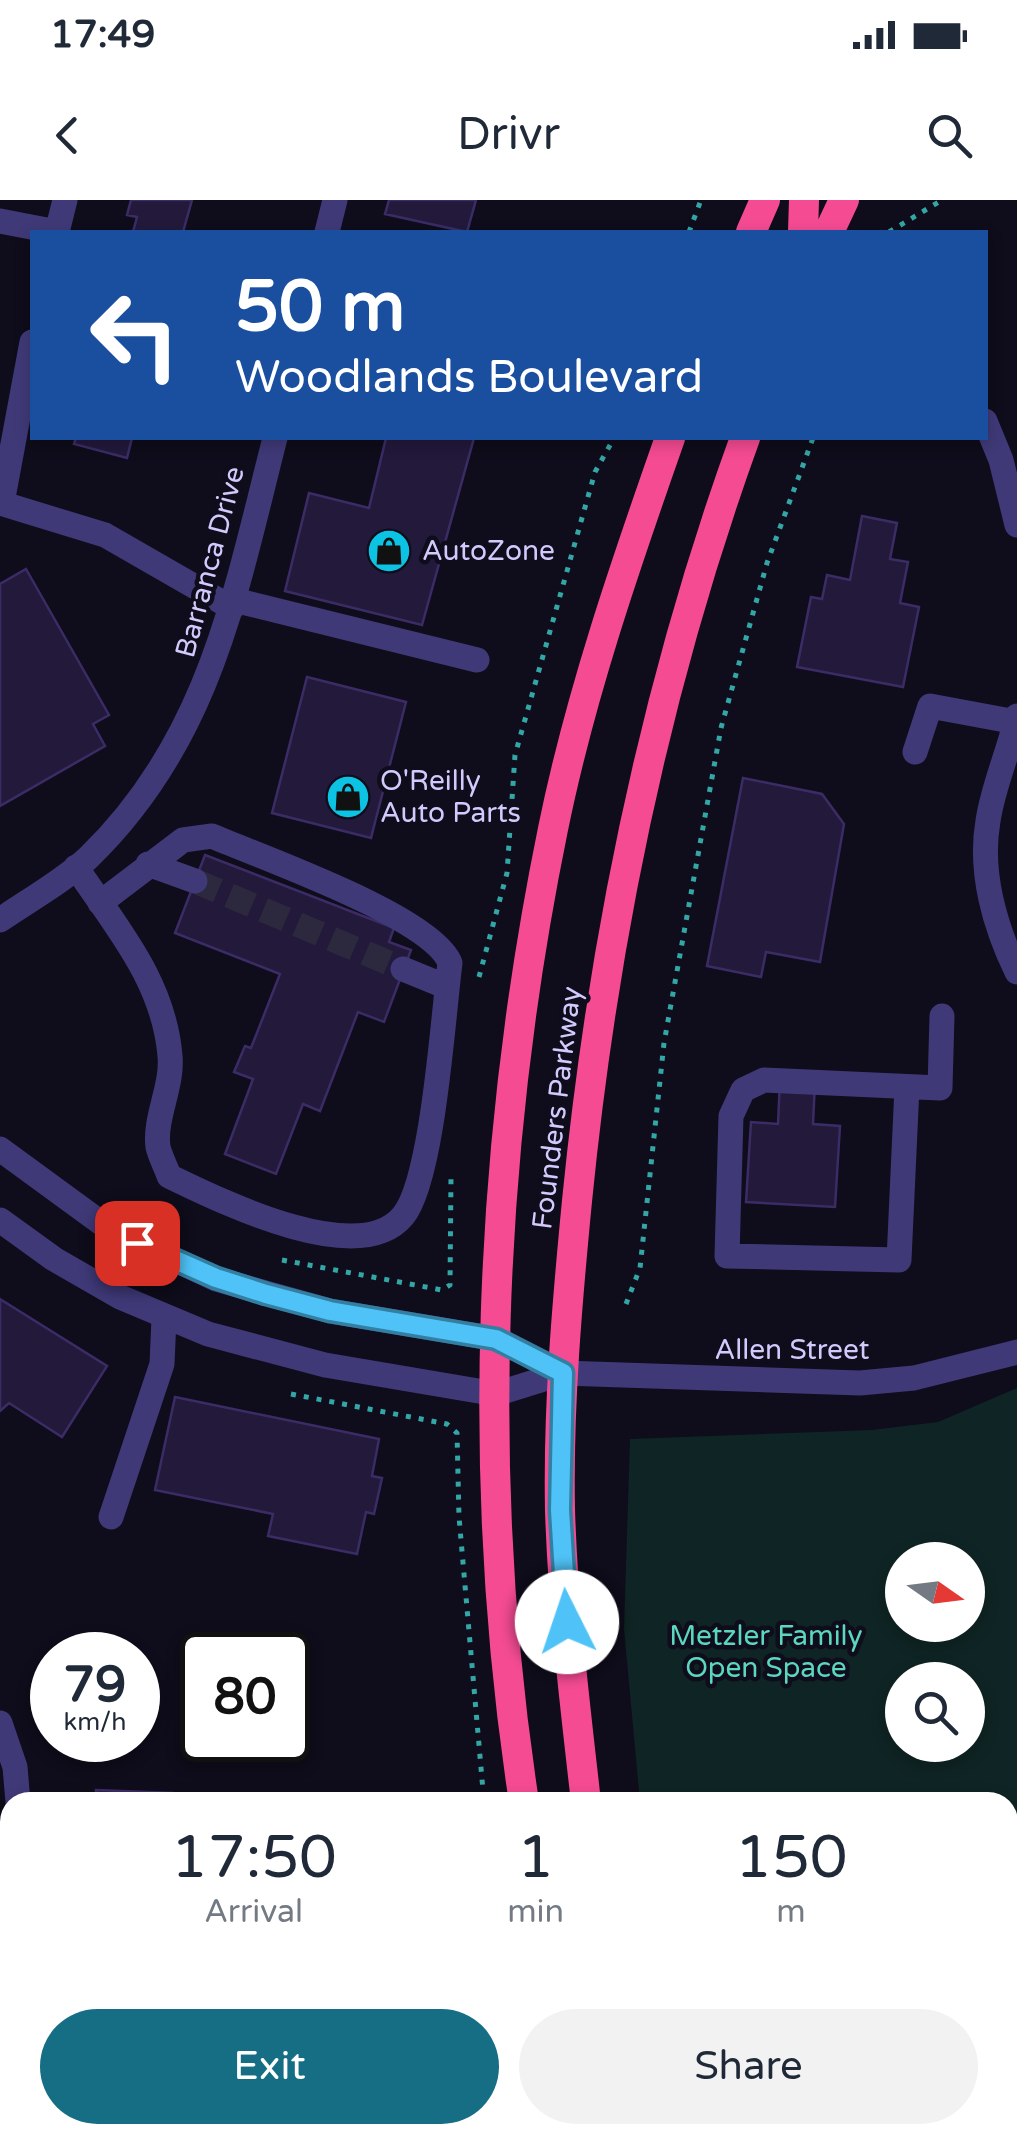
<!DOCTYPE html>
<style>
body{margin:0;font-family:"Varela Round",sans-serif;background:#f2f2f3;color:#1f2937;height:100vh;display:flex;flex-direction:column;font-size:38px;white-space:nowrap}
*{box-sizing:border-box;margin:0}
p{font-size:32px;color:#747a83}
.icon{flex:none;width:55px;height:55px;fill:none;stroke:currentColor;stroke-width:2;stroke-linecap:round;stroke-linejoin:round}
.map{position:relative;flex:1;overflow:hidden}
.sheet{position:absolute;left:0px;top:1592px;width:1018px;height:352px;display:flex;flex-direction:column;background:#fff;border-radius:30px 30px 0 0;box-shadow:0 5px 15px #0003}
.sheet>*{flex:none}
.guide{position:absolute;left:30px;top:30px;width:958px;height:210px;border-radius:0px;box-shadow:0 5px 15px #0003;background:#1a4fa0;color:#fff;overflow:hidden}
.needle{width:65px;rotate:104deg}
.controls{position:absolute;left:885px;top:1342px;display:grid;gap:20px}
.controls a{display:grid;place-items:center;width:100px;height:100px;border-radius:50%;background:#fff;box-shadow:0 5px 15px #0003;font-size:50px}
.speed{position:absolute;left:30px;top:1432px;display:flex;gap:20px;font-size:50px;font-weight:700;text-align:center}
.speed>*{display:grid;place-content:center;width:130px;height:130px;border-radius:50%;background:#fff;box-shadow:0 5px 15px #0003;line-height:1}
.speed small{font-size:25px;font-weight:400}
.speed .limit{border:5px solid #111;border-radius:15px;background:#fff;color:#111}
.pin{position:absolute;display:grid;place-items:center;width:85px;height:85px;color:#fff;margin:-42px;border-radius:20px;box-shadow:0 5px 15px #0006}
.me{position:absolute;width:110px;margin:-55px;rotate:356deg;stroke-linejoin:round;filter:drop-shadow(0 0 8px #0008)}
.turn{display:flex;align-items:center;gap:35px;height:210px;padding:0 40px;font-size:45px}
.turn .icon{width:130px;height:130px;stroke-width:2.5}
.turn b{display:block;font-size:70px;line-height:85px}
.eta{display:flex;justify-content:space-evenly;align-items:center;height:170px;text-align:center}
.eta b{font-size:60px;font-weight:600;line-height:70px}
.action{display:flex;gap:20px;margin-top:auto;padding:20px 40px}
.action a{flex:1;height:115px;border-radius:60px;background:#166e85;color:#fff;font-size:40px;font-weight:600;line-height:115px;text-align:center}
.action a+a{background:#f2f2f3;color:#1f2937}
.status{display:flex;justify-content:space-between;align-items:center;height:70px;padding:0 50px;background:#fff;direction:ltr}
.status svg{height:28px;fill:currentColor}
header{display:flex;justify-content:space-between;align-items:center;height:130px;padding:0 40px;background:#fff;font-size:45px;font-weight:600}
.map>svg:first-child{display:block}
.green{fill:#0f2424;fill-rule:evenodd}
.building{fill:#22193b;stroke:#3b2c66;stroke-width:2.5}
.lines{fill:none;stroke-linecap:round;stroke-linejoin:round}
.minor-tunnel{stroke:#2c283d;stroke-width:25;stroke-dasharray:25 12;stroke-linecap:butt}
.path{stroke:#33a6a6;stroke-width:5;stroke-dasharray:5 8;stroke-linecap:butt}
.minor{stroke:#3f3978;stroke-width:25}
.highway{stroke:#f54b93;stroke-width:30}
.route-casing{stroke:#337fa1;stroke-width:25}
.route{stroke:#4fc3f7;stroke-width:18}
.labels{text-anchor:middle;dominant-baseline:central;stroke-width:9;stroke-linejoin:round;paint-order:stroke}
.poi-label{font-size:28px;fill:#d2c9fc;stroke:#0f0c1b;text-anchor:start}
.street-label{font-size:28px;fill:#d2c9fc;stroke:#0f0c1b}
.park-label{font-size:28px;fill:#5ad7be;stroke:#0f0c1b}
</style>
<div class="status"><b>17:49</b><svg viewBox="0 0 49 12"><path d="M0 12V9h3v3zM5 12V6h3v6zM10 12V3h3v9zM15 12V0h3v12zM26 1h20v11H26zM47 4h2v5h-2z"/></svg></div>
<header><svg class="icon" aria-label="back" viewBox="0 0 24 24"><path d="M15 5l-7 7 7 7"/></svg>Drivr<svg class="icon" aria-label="search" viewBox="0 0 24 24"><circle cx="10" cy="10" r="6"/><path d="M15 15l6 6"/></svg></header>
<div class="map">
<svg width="1017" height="1943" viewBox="0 0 1017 1943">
<rect width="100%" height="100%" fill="#0f0c1b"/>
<path class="green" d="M1017 1188V1943H709L706 1935H1008V1602H640L624 1429 630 1239 872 1230 938 1222ZM902 1360H968V1425H902ZM902 1480H968V1545H902Z"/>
<path class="building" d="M131 0H192L183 32H133L137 17 127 15Z
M389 0H476L467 32 385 14Z
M76 238H132L127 258 74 244Z
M386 238H474L422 425 285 391 309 293 369 308Z
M862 316 897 323 890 359 908 362 900 403 919 407 903 487 797 467 811 397 822 399 827 375 850 380Z
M26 369 109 515 93 524 105 546 0 606V384Z
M307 477 406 502 371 638 272 613Z
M743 578 822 594 844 624 820 762 766 752 761 777 707 766Z
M205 655 394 728 389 742 411 750 384 822 358 812 320 911 303 904 276 974 225 954 253 879 234 872 245 846 251 848 280 774 175 733Z
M780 880 815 882 813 924 840 926 835 1007 746 1002 751 922 778 924Z
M0 1099 107 1166 62 1237 9 1203 0 1211Z
M175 1197 379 1239 372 1276 382 1278 374 1314 366 1312 357 1354 268 1336 273 1314 155 1290Z
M96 1590 173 1593 172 1602H96Z
M50 1935H138V1943H51Z
M324 1935H399L396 1943H321Z"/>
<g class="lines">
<path class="minor-tunnel" d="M195 681 403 769"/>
<path class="path" d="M689 32 701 0
M889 32 942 0
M479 777 507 673 515 555 595 272 614 238
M282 1060 442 1090 450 1085 451 976
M626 1104 640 1068 664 843 721 528 767 363 813 238
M291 1194 447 1224 457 1233 459 1317 484 1602
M544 1935 546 1943"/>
<path class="minor" d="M0 21 57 32 65 0
M327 32 335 0
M985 221 1001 260 1017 325
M0 303 105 335 232 408
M2 303 32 142
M234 400 477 460
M1017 516C1009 552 993 586 988 621 979 672 995 727 1017 772
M915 552 930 506 1016 522
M148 664 195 681
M76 667C116 727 164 781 170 856 173 886 154 918 158 947 160 956 166 967 169 976 219 1000 358 1070 403 1016 433 980 443 816 450 763 432 717 263 658 212 636L183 640 100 703
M0 720C29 700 62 682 88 658 210 540 235 394 275 238
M403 769 447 787
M907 887 899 1060 727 1056 731 916 743 890 764 880 940 888 942 816
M0 949 108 1028 216 1079 330 1111 497 1139 563 1173
M0 1020 54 1059 120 1097 208 1134 325 1165 496 1194 563 1173 860 1183 914 1178 1017 1152
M111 1317 162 1164 164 1118
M0 1523 15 1567 18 1602
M0 1783 10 1715
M0 1845 10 1846"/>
<path class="highway" d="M751 32 765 0
M803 32 804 0
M829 32 844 0
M524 1602C475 1283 488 946 553 629 580 496 625 366 670 238
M586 1602C575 1505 563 1408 560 1310 558 1207 567 1104 577 1001 603 739 655 486 745 238
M599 1935 601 1943
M661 1935 663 1943"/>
</g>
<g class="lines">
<g class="route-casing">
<path id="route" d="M137 1043 216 1078 266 1094 330 1111 496 1139 563 1173 560 1310 567 1422"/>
</g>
<use href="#route" class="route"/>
</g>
<defs>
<g id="shop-disc" transform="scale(2.25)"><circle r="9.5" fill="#0cc3e4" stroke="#0f0c1b"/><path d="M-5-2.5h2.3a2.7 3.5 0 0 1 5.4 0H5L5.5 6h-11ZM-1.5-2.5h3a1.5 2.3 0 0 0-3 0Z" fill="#111"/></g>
</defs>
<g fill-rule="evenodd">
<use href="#shop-disc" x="389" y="351"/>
<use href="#shop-disc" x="348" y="597"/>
</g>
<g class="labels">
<g class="poi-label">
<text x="422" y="351">AutoZone</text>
<text x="380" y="581">O'Reilly<tspan x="380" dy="32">Auto Parts</tspan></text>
</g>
<g class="street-label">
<text transform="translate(210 362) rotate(-75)">Barranca Drive</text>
<text transform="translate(557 908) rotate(-83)">Founders Parkway</text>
<text x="792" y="1150">Allen Street</text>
</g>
<g class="park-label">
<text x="766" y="1436">Metzler Family<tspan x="766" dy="32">Open Space</tspan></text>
</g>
</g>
</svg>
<div class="controls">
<a><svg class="needle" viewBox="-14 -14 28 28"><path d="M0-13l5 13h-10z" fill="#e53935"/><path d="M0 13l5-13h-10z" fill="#747a83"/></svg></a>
<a><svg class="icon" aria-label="search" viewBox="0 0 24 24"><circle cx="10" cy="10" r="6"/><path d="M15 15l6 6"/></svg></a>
</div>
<div class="speed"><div>79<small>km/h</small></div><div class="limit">80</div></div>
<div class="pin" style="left:137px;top:1043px;background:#d93025"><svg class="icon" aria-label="arrive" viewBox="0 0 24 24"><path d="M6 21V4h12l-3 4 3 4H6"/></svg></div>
<svg class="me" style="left:567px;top:1422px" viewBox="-20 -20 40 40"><circle r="19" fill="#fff"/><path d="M0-13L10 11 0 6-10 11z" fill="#4fc3f7"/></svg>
<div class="guide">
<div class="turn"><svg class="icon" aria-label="left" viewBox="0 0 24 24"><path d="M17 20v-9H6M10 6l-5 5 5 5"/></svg><div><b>50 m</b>Woodlands Boulevard</div></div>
</div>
<section class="sheet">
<div class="eta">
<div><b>17:50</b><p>Arrival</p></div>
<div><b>1</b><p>min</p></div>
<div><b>150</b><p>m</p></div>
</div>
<div class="action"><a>Exit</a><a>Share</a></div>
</section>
</div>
